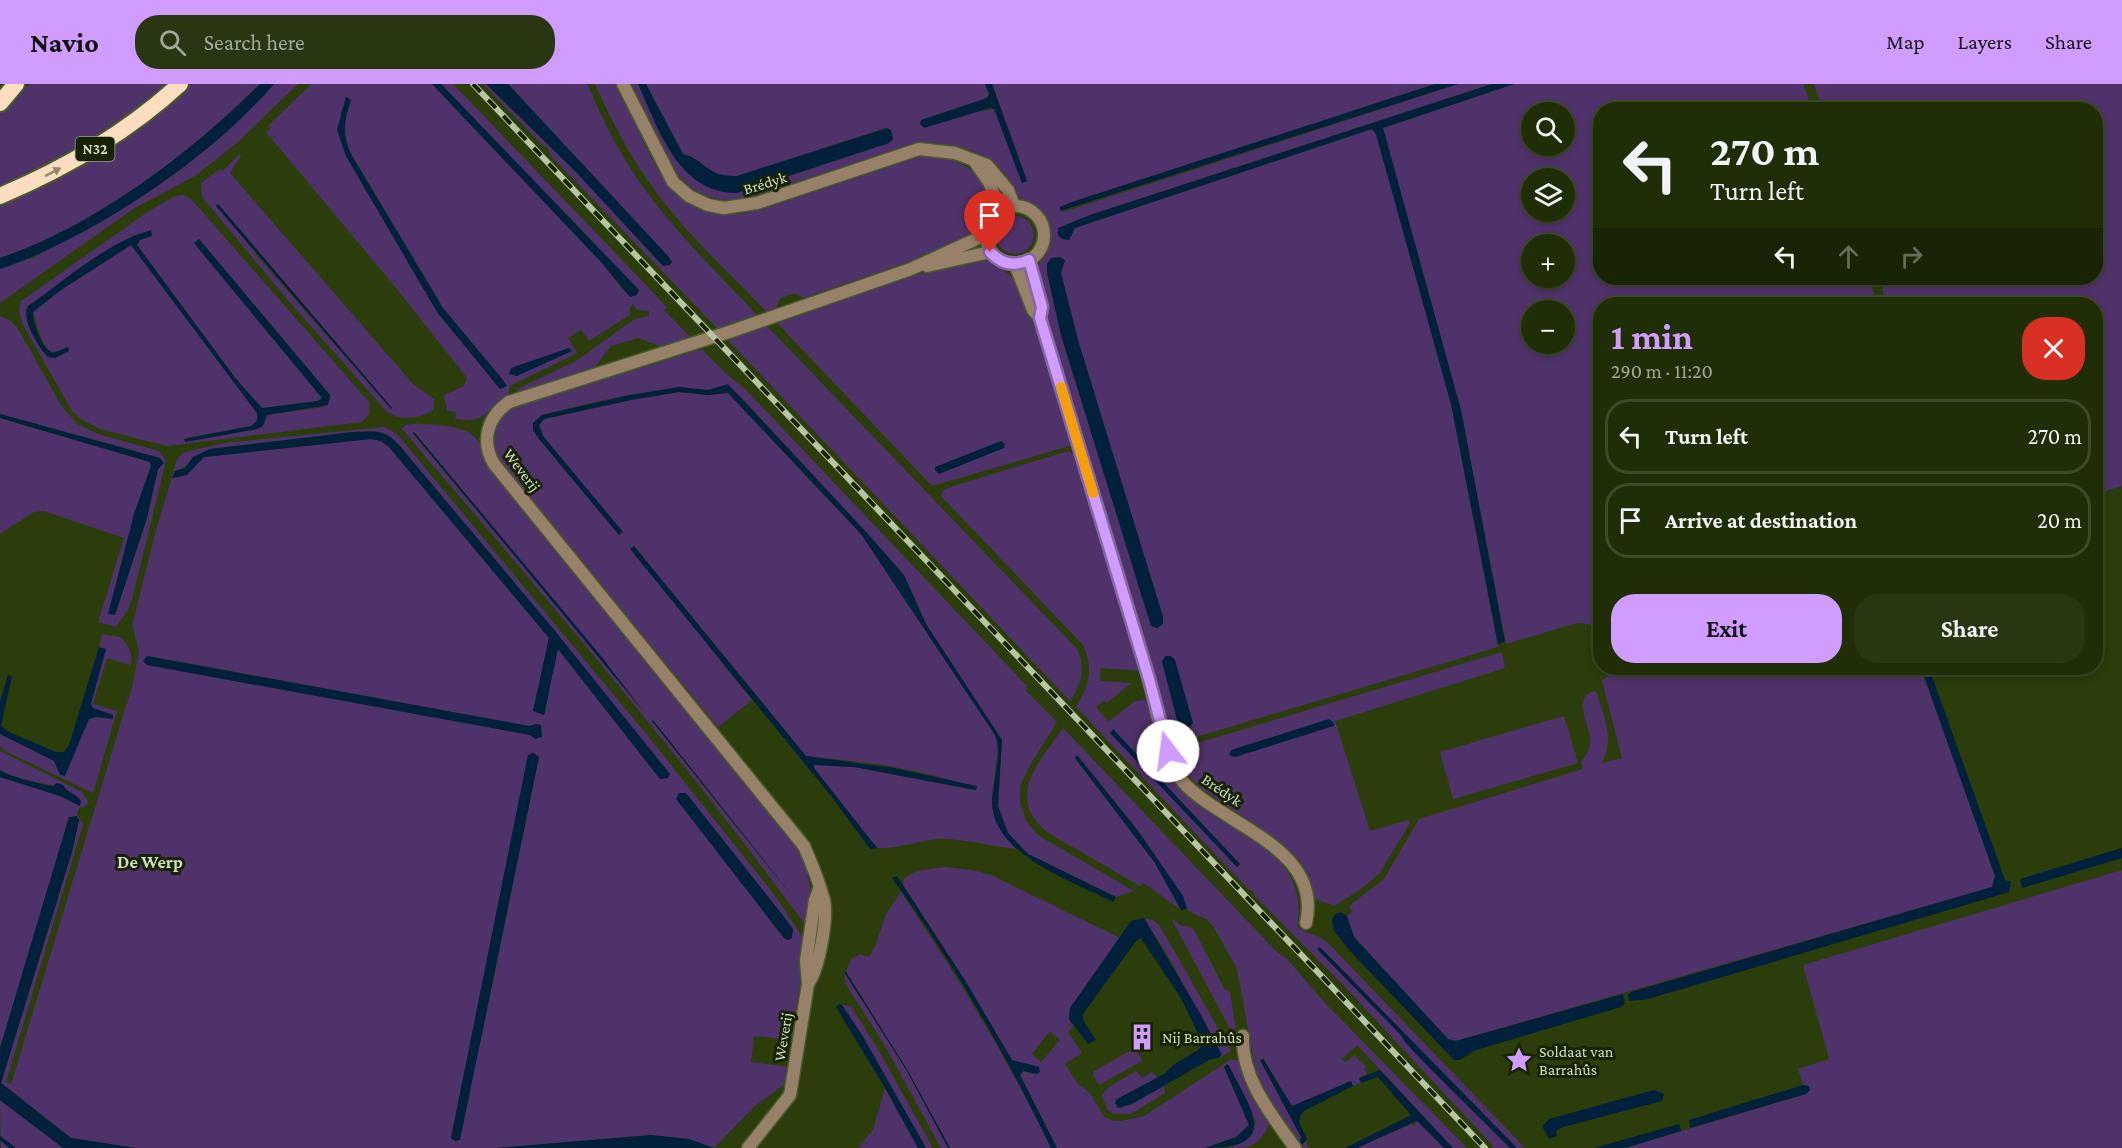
<!DOCTYPE html>
<meta charset="utf-8">
<style>
body{margin:0;font-family:"Crimson Pro",serif;background:#283612;color:#f1f3f6;height:100vh;display:flex;flex-direction:column;font-size:22px;white-space:nowrap}
*{box-sizing:border-box;margin:0}
p{font-size:20px;color:#a2a89c}
.icon{flex:none;width:33px;height:33px;fill:none;stroke:currentColor;stroke-width:2;stroke-linecap:round;stroke-linejoin:round}
.map{position:relative;flex:1;overflow:hidden}
.panel{position:absolute;left:1593px;top:213px;width:510px;height:378px;display:flex;flex-direction:column;background:#202e08;border-radius:24px;box-shadow:0 3px 9px #0003,0 0 0 2px #3d4a29}
.panel>*{flex:none}
.guide{position:absolute;left:1593px;top:18px;width:510px;height:183px;border-radius:24px;box-shadow:0 3px 9px #0003,0 0 0 2px #3d4a29;background:#202e08;color:#f1f3f6;overflow:hidden}
.tools{position:absolute;left:1521px;top:18px;display:grid;gap:12px}
.tools a{display:grid;place-items:center;width:54px;height:54px;border-radius:50%;background:#202e08;box-shadow:0 3px 9px #0003,0 0 0 2px #3d4a29;font-size:30px}
.pin{position:absolute;display:grid;place-items:center;width:51px;height:51px;color:#fff;margin:-62px -26px;border-radius:50% 50% 50% 0;rotate:-45deg;box-shadow:0 0 6px #0007}
.pin .icon{rotate:45deg}
.me{position:absolute;width:66px;margin:-33px;rotate:345deg;stroke-linejoin:round;filter:drop-shadow(0 0 4px #0008)}
.turn{display:flex;align-items:center;gap:21px;height:126px;padding:0 18px;font-size:27px}
.turn .icon{width:78px;height:78px;stroke-width:2.5}
.turn b{display:block;font-size:42px;line-height:51px}
.lanes{display:flex;align-items:center;height:57px;padding:0 18px;background:#0003;justify-content:center;gap:30px;direction:ltr}
.lanes .off{opacity:.35}
.round{display:grid;place-items:center;flex:none;width:63px;height:63px;border-radius:24px;background:#283612}
.head{display:flex;align-items:center;justify-content:space-between;height:102px;padding:0 18px}
h1{font-size:36px;font-weight:700;line-height:45px;color:#d09dfe}
.primary-button{display:flex;gap:12px;margin-top:auto;padding:12px 18px}
.primary-button a{flex:1;height:69px;border-radius:24px;background:#d09dfe;color:#111;font-size:24px;font-weight:700;line-height:69px;text-align:center}
.primary-button a+a{background:#283612;color:#f1f3f6}
ul{padding:0;list-style:none}
li{display:flex;align-items:center;gap:18px;height:75px;margin:0 12px 9px;padding:0 6px;border:3px solid #3d4a29;border-radius:24px}
li div{flex:1}
li b{display:block;font-size:22px}
li em{font-style:normal}
header{display:flex;align-items:center;gap:36px;box-sizing:border-box;height:84px;padding:0 30px;background:#d09dfe;color:#111}
header strong{font-size:28px}
nav{display:flex;gap:33px;margin-inline-start:auto;font-size:21px}
.search{width:420px;height:54px;background:#283612;display:flex;align-items:center;gap:15px;box-sizing:border-box;padding:0 21px;border-radius:24px;color:#a2a89c;font-size:22px}
.map>svg:first-child{display:block}
.green{fill:#50326a;fill-rule:evenodd}
.water{fill:#00203c}
.lines{fill:none;stroke-linecap:round;stroke-linejoin:round}
.stream{stroke:#00203c;stroke-width:4}
.minor-casing{stroke:#485a2a;stroke-width:15}
.tertiary-casing{stroke:#485a2a;stroke-width:15}
.trunk-casing{stroke:#485a2a;stroke-width:20}
.minor{stroke:#978169;stroke-width:12}
.tertiary{stroke:#978169;stroke-width:12}
.trunk{stroke:#fadebf;stroke-width:16}
.rail-casing{stroke:#b6c6a2;stroke-width:6}
.rail{stroke:#172207;stroke-width:4;stroke-dasharray:11;stroke-linecap:butt}
.oneway{fill:#94896c}
.route-casing{stroke:#8766a5;stroke-width:15}
.route{stroke:#d09dfe;stroke-width:10}
.slow{stroke:#f59e0b;stroke-width:10}
.labels{text-anchor:middle;dominant-baseline:central;stroke-width:6;stroke-linejoin:round;paint-order:stroke}
.shield{fill:#172207;stroke:#97a686;stroke-width:1.5}
.shield-label{font-size:15px;font-weight:bold;fill:#cedebc}
.street-label{font-size:16px;fill:#cedebc;stroke:#172207}
.poi-label{font-size:16px;fill:#cedebc;stroke:#172207;text-anchor:start}
.neighbourhood-label{font-size:18px;font-weight:bold;fill:#cedebc;stroke:#172207}
</style>
<header>
<strong>Navio</strong>
<div class="search"><svg class="icon" aria-label="search" viewBox="0 0 24 24"><circle cx="10" cy="10" r="6"/><path d="M15 15l6 6"/></svg>Search here</div>
<nav><a>Map</a><a>Layers</a><a>Share</a></nav>
</header>
<div class="map">
<svg width="2122" height="1064" viewBox="0 0 2122 1064">
<rect width="100%" height="100%" fill="#2b3d0a"/>
<path class="green" d="M29 0H170L92 59 0 105V30Z
M190 0H260C188 71 96 141 0 174V119L172 16Z
M274 0H298L238 58 195 92 133 125 0 219V185L35 173 148 107 234 40Z
M311 0H432L601 178 624 207 637 211 639 206 441 0H453L647 202 667 224 664 226 691 254 662 263 638 254 611 262 595 283 518 308 517 305 576 277 633 236 649 231V227L637 226 633 220 629 225 631 230 589 257 581 246 568 254 577 269 510 302 508 312C484 326 488 340 455 335L456 328 447 327 444 311 464 302 467 294 396 204 266 48 271 44 268 42ZM346 13 351 16C344 37 342 50 351 70L443 224 502 295 504 304 500 305 437 228 346 72 341 29Z
M483 0H486L576 88 662 181 672 178 508 0H587C600 28 612 56 629 82 664 138 714 185 758 232L718 245 550 71 548 64 541 60Z
M595 0H616C626 20 635 39 644 59 667 106 685 132 741 130L920 72H938L953 76 972 86 982 98 991 113 989 127 977 146 970 152 915 176 803 214 795 209 780 214 776 225 767 228C730 190 689 152 656 108 631 74 612 38 595 0Z
M629 0H638L675 75 695 96 737 109 889 59 886 44 737 92C704 93 707 76 683 70L646 0H985L989 10 987 14 921 36 994 25 1027 97 992 0H1435L1075 117 1060 123 1063 128 1458 0H1492L1090 131 1059 144 1072 147 1075 144 1372 45 1376 50 1451 320 1498 563 1196 653C1184 655 1178 656 1169 647L1156 593 1049 238C1046 222 1037 201 1038 185 1039 171 1052 161 1050 146 1048 127 1033 124 1020 114 1011 105 1008 93 999 84 977 63 947 58 918 59L739 117C672 120 654 50 629 0ZM1065 176 1061 189 1078 256 1163 533V540L1157 544 1151 542 1061 251 1047 189Z
M1514 0H1803L1812 25 1600 26V194H1869L1877 220H1600V543L1582 539 1573 540 1506 560 1461 326 1383 44ZM1532 28H1564V62H1532ZM1532 94H1564V128H1532ZM1532 160H1564V194H1532ZM1532 226H1564V260H1532Z
M1814 0H2122V402L2096 410V220H1885L1881 194H2096V26L1823 25Z
M239 70 241 72 230 89 413 300 434 315V325C424 335 398 337 387 328L286 214 202 113 201 99 220 85 223 87ZM218 120 392 324 391 325 258 173Z
M183 111 191 115 369 318V330L362 338 167 362 100 345 81 335 72 327 23 241 19 227 21 217 146 129 173 113ZM135 151 152 152 140 156 137 161 236 295 262 324 318 317 322 314 194 159 199 155 330 311 331 314 324 323 266 331 263 342 257 345 185 358V354L251 342 257 337V329L131 161 61 206 33 228 41 254 49 268 69 267 55 274 48 273C38 262 21 236 28 222L102 170Z
M996 151a19 19 0 1 1 38 0a19 19 0 1 1-38 0Z
M980 175 991 177 1015 195 1039 254 1073 361 932 402 777 239 918 190Z
M0 232 11 237 18 245 62 323 77 340 98 350 159 367 166 377 132 515 128 526 116 543 98 538 124 454 44 427 34 428 0 450V334L150 378 151 382 134 430 115 531 147 434 160 374 0 330Z
M767 242 1077 565C1086 585 1082 599 1070 617L728 256Z
M702 265 724 288 746 306 1027 602 1026 607 1057 638 1030 681 1020 702V719L1026 737 1039 752 1134 807 1116 813 1028 770 1008 749 998 722 1002 656 926 540 904 491 866 448 739 311C677 295 603 316 542 331L533 346 539 355 619 451 622 448 543 352 539 341 544 335 631 316 679 308 708 311 728 309 861 450 995 651C999 661 997 670 996 680 991 717 990 735 1016 765 990 762 963 754 937 755 916 757 898 765 877 764L814 684V681L854 683 975 706C923 683 863 678 806 672L634 462 631 465 752 616 718 643 498 375C491 355 494 339 510 325Z
M414 340C430 340 469 341 478 357 484 366 485 377 492 387L799 765C811 795 813 812 808 845 682 672 541 508 402 345L405 341ZM414 348 583 551 644 627 413 350ZM653 636 801 825 652 637Z
M385 343 397 350 648 652 773 809 806 858 792 956 754 952 751 978 788 983 785 1000 756 1021 714 1064 689 1055 651 1051 496 1064H136L71 1054 1 999 72 768 79 736 77 732 69 733 0 964V693L60 712 79 722C77 718 74 713 71 710 60 699 15 697 0 686V667L82 708 88 717 86 722 79 724 77 730 83 740 6 998 11 1000 133 599 139 567 132 542 156 446 177 376 181 370 189 367 225 359ZM353 348C375 348 383 344 399 361L555 547 668 694 660 695 557 564 545 630 533 627 549 554 389 363 381 357 371 355 204 373 173 393 175 387C190 383 196 370 210 365ZM148 572 529 642 536 640 531 653 530 651 147 581 143 577ZM533 669 539 673 480 961 451 1054 528 671ZM686 709 735 772 783 854 752 812Z
M1068 367 1076 372 1142 587 1101 584 1100 597 1131 599 1107 619 1104 616 1096 623 1108 638 1135 617 1149 615C1157 644 1160 683 1181 705 1223 753 1311 760 1297 843 1307 850 1316 851 1326 857L1525 1064H1517L1319 863 1318 866 1401 951 1405 958C1439 995 1475 1028 1510 1064H1495L1345 903 1255 812 1254 808 1248 805 1076 623C1089 602 1094 585 1083 561L941 412 944 405ZM1110 648 1239 781 1237 783Z
M102 550 120 553C129 560 132 570 131 581L107 574 93 620 117 627 93 709 7 668 0 663V650L54 677 60 691 89 635 96 633 113 635V631L93 624 90 620 106 565 99 563Z
M1502 568 1505 584 1335 637 1370 747 1408 736 1410 739 1379 790 1358 807 1334 822 1315 815C1301 765 1262 745 1221 718 1204 706 1188 696 1179 676L1181 667 1187 662Z
M1615 584H1921L1995 792 1992 803 1456 957 1448 955 1354 853 1347 832 1353 827 1349 822 1384 795 1419 735 1583 685 1581 678C1585 672 1589 667 1590 660 1592 642 1569 611 1596 607 1604 634 1615 652 1602 679L1622 674 1602 597Z
M1564 632 1578 679 1453 715 1440 668Z
M1063 644 1277 868 1286 874 1326 920 1467 1064H1453L1357 961 1342 975 1345 979 1354 971 1366 982 1364 984 1367 991 1359 994 1361 999 1353 1002 1351 997 1294 1022 1290 1020 1264 975 1260 976 1301 1053 1302 1060 1306 1058 1309 1064H1301L1268 1014 1256 988 1237 885 1213 842 1206 835 1188 827C1160 770 1117 721 1077 671L1075 674 1155 779 1181 826 1148 802 1142 799 1140 802 1050 750C1003 716 1038 680 1063 644Z
M945 783 972 786 991 791 1120 854 1070 924 1069 935 1073 942 1068 948 1082 969 1065 980 1078 1000 1090 1009 1104 1033 1114 1037H1122L1144 1032 1230 976H1239L1243 988 1270 1038C1260 1059 1255 1064 1231 1064L1251 1052 1256 1038 1227 980 1224 983 1249 1041 1236 1053 1205 1064H1057L1020 991 1024 987 1033 990 1036 982 1012 976 966 898 903 801 904 794 917 787ZM1050 947 1060 956 1041 978 1032 970Z
M2122 786V1064H1625L1806 1010V1001H1803L1798 985 1829 975 1803 881Z
M901 808C956 890 1008 975 1051 1064H950L908 987 846 888 851 875 860 870 869 873 875 863 886 830Z
M1144 834 1153 836 1160 842 1231 967 1221 973 1171 877Z
M1171 834 1180 841 1193 844 1225 906 1230 908 1236 946 1229 943Z
M844 888 907 987 948 1064H941L885 962 845 899Z
M842 921 851 922 879 967 933 1064H926L862 951Z
M1135 964 1142 977 1099 1001 1093 991 1094 987Z
M1136 987 1142 994 1152 988 1158 994 1117 1015 1115 1019 1121 1024 1164 1002 1165 1009 1131 1030H1113L1108 1026 1102 1011 1107 1004Z
M885 1004 918 1064H858L873 1046Z
M0 1016 63 1064H1Z
M1418 1037 1444 1064H1357L1411 1039 1414 1043 1416 1041 1415 1038Z"/>
<path class="water" d="M260 0H274C211 74 92 154 0 185V174C96 141 188 71 260 0Z
M432 0H441L639 206 637 211 630 213 601 178Z
M486 0H508L669 173 672 178 670 181 663 182 576 88Z
M638 0H646L683 70C706 76 706 93 737 92L887 44 891 46 893 55 889 59 737 109C679 110 658 44 638 0Z
M985 0H992L1027 97 1022 99 994 25 990 24 924 44 920 40 921 36 987 14 989 10Z
M1435 0H1458L1060 127V123L1075 117Z
M1492 0H1514L1383 44 1461 326 1505 558 1498 560 1451 320 1376 50 1372 45 1075 144 1069 156 1062 155 1058 151V144L1090 131Z
M346 13 351 16C344 37 342 50 351 70L443 224 502 295 507 302 500 305 437 228 346 72 337 46Z
M218 120 392 324 391 325 216 122Z
M151 146 152 152 140 156 137 161 236 295 262 324 318 317 322 314 194 159 199 155 330 311 328 321 267 331 263 342 257 345 185 358 184 355 251 342 257 337V329L131 161 61 206 33 228C33 241 42 264 53 269L68 263 69 267 55 274 48 273C38 262 21 236 28 222 67 195 106 159 151 146Z
M1060 173 1065 176 1061 189 1078 256 1163 533V540L1157 544 1151 542 1061 251 1047 189V180L1051 174Z
M569 264 572 267 517 292 509 290 511 284Z
M728 300 866 448 904 491 926 540 1002 656 998 722 1008 749 1028 770 1116 813 1113 818C1074 798 990 770 992 716 993 696 1003 669 995 651L861 450 728 309 708 311 679 308 631 316 544 335 539 341 543 352 623 448 619 451 539 355 533 346V339L542 331 630 311 679 303 708 306Z
M0 330 160 374 164 379 158 385 147 434 115 531 108 530 134 430 151 382 150 378 0 334Z
M353 348C375 348 383 344 399 361L555 547 670 690 668 694 660 695 558 565 544 631 533 627 549 554 389 363 381 357 371 355 204 373 187 391 172 394 175 387 185 384 193 373 210 365Z
M414 348 601 572 643 627 413 349Z
M1001 357 1005 360 1004 364 939 390 935 386V383Z
M634 462 806 672 894 684 977 702 976 706 854 683 814 681V684L877 764 870 765 831 712 630 465Z
M99 563 106 565 91 620 93 624 113 631V635L96 633 89 635 65 692 60 691 54 677 0 650V618L8 591 12 592 1 642 9 648 56 668H64L69 661Z
M147 572 529 642 537 640 541 641 542 653 535 655 530 651 147 581 143 577Z
M1165 572H1171L1175 576 1193 639 1189 644 1182 645 1178 640 1162 578Z
M1921 584H1929L2005 796 2011 798 2009 808 1648 915 1629 917 1628 911 1631 908 1992 803 1995 792Z
M1329 635 1333 638 1334 642 1235 673 1229 671 1231 666Z
M653 636 802 824 652 637Z
M1113 645 1240 780 1237 783 1110 649Z
M533 669 539 673 460 1056 455 1057 451 1054 528 671Z
M1077 671 1139 748 1183 812 1187 825 1181 826 1155 779 1075 674Z
M0 686C8 692 42 701 53 702L57 699 63 701C67 709 76 709 81 717L80 722 60 712 0 693Z
M679 709H686L785 834 793 845 792 854 788 856 784 854 676 715Z
M77 732 79 736 72 768 1 999 71 1054 136 1064H63L0 1016V964L69 733Z
M2122 764V774L2022 804 2020 795Z
M897 792 966 898 1012 976 1039 983 1040 988 1037 990 1023 987 1020 991 1057 1064H1051C1006 970 953 878 892 794Z
M1341 828 1347 832 1354 853 1448 955 1456 957 1623 910 1625 919 1621 923 1476 966 1459 976H1454L1350 867 1334 847 1332 836 1335 830Z
M1144 834 1201 931 1222 971 1218 974 1209 976 1132 1020 1118 1024 1115 1019 1117 1015 1164 990 1173 981 1198 966 1203 960 1181 914 1141 854 1136 857 1083 930V936L1096 956 1088 960 1069 935 1070 924 1131 837Z
M1320 863 1517 1064H1510C1475 1028 1439 995 1405 958L1401 951 1317 865Z
M844 888H846L908 987 950 1064H948L907 987Z
M839 920 842 921 862 951 926 1064H918L885 1004 836 923Z
M1263 975 1292 1022 1351 997 1353 1002 1304 1027C1294 1038 1303 1043 1307 1055L1302 1061 1300 1057 1301 1053 1260 976Z
M1228 980C1250 1024 1283 1064 1205 1064L1236 1053 1249 1041 1224 983Z
M1380 986 1453 1064H1444L1417 1037 1357 1064H1345L1411 1031 1378 993 1361 999 1359 994Z
M1803 1001 1809 1002 1810 1006 1806 1010 1690 1044 1689 1036Z
M1654 1006 1664 1010 1662 1017 1563 1043 1556 1047 1557 1052 1549 1055 1542 1042 1549 1035Z
M1679 1040 1681 1047 1625 1064H1594Z
M651 1051 689 1055 714 1064H496Z"/>
<g class="lines">
<path class="stream" d="M0 1054 13 1064"/>
<g class="minor-casing">
<path id="minor" d="M1029 176 1042 223 1040 234
M1015 180 1033 226 1040 234C1076 351 1111 469 1147 587 1156 617 1163 675 1183 698 1223 742 1323 763 1306 839
M1243 952C1241 995 1272 1031 1295 1064"/>
</g>
<g class="tertiary-casing">
<path id="tertiary" d="M623 0 673 98 689 112 708 121 724 124 757 119 919 65 955 69 987 81 1008 106 1014 122
M975 78 989 98 1000 126
M986 151a29 29 0 1 1 58 0a29 29 0 1 1-58 0Z
M927 182 990 168
M808 900C819 885 828 834 824 816 819 798 812 780 804 762L494 380C480 356 488 333 509 318L729 248 911 185 985 151
M748 1064 790 1011 808 900 806 877 815 816 819 805"/>
</g>
<g class="trunk-casing">
<path id="trunk" d="M0 19 16 0
M0 112C66 84 127 49 180 0"/>
</g>
<use href="#minor" class="minor"/>
<use href="#tertiary" class="tertiary"/>
<use href="#trunk" class="trunk"/>
<g class="rail-casing">
<path id="rail" d="M473 0 1485 1064"/>
</g>
<use href="#rail" class="rail"/>
</g>
<defs><path id="oneway-solid" d="M-6-.8H1V-3.2L6.5 0L1 3.2V.8H-6Z" transform="scale(1.5)"/></defs>
<use class="oneway" href="#oneway-solid" transform="translate(53 88) rotate(-27)"/>
<g class="lines">
<g class="route-casing">
<path id="route" d="M990 168C1001 180 1014 183 1029 176L1042 223 1040 234 1149 595 1168 667"/>
</g>
<use href="#route" class="route"/>
<path class="slow" d="M1061 303 1093 409"/>
</g>
<defs>
<g id="building-bare" transform="scale(2.07)"><path d="M-4-6H4V6H1V3H-1V6H-4ZM-2.5-4.3h1.7v1.8h-1.7ZM.8-4.3h1.7v1.8H.8ZM-2.5-1h1.7V.8h-1.7ZM.8-1h1.7V.8H.8Z" fill="#d09dfe" stroke="#172207" stroke-width="2.5" paint-order="stroke"/></g>
<g id="sight-bare" transform="scale(2.07)"><path d="M0-6L1.8-2.2L6-1.7L2.9 1.2L3.7 5.4L0 3.3L-3.7 5.4L-2.9 1.2L-6-1.7L-1.8-2.2Z" fill="#d09dfe" stroke="#172207" stroke-width="2.5" paint-order="stroke"/></g>
</defs>
<g fill-rule="evenodd">
<use href="#building-bare" x="1142" y="953"/>
<use href="#sight-bare" x="1519" y="976"/>
</g>
<g class="labels">
<rect class="shield" x="75.5" y="53" width="39" height="24" rx="4.5"/>
<g class="shield-label">
<text x="95" y="65">N32</text>
</g>
<g class="street-label">
<text transform="translate(765 99) rotate(-17)">Brédyk</text>
<text transform="translate(522 386) rotate(53)">Weverij</text>
<text transform="translate(1222 706) rotate(34)">Brédyk</text>
<text transform="translate(783 953) rotate(-81)">Weverij</text>
</g>
<g class="poi-label">
<text x="1162" y="953">Nij Barrahûs</text>
<text x="1539" y="967">Soldaat van<tspan x="1539" dy="18">Barrahûs</tspan></text>
</g>
<g class="neighbourhood-label">
<text x="150" y="778">De Werp</text>
</g>
</g>
</svg>
<div class="tools">
<a><svg class="icon" aria-label="search" viewBox="0 0 24 24"><circle cx="10" cy="10" r="6"/><path d="M15 15l6 6"/></svg></a>
<a><svg class="icon" aria-label="layers" viewBox="0 0 24 24"><path d="M12 4l9 5-9 5-9-5zM3 14l9 5 9-5"/></svg></a>
<a>+</a>
<a>−</a>
</div>
<div class="pin" style="left:990px;top:168px;background:#d93025"><svg class="icon" aria-label="arrive" viewBox="0 0 24 24"><path d="M6 21V4h12l-3 4 3 4H6"/></svg></div>
<svg class="me" style="left:1168px;top:667px" viewBox="-20 -20 40 40"><circle r="19" fill="#fff"/><path d="M0-13L10 11 0 6-10 11z" fill="#d09dfe"/></svg>
<div class="guide">
<div class="turn"><svg class="icon" aria-label="left" viewBox="0 0 24 24"><path d="M17 20v-9H6M10 6l-5 5 5 5"/></svg><div><b>270 m</b>Turn left</div></div>
<div class="lanes"><svg class="icon" aria-label="left" viewBox="0 0 24 24"><path d="M17 20v-9H6M10 6l-5 5 5 5"/></svg><svg class="icon off" aria-label="ahead" viewBox="0 0 24 24"><path d="M12 20V5M6 11l6-6 6 6"/></svg><svg class="icon off" aria-label="right" viewBox="0 0 24 24"><path d="M7 20v-9h11M14 6l5 5-5 5"/></svg></div>
</div>
<section class="panel">
<div class="head"><div><h1>1 min</h1><p>290 m · 11:20</p></div><a class="round" style="background:#d93025;color:#fff"><svg class="icon" aria-label="close" viewBox="0 0 24 24"><path d="M6 6l12 12M18 6L6 18"/></svg></a></div>
<ul>
<li><svg class="icon" aria-label="left" viewBox="0 0 24 24"><path d="M17 20v-9H6M10 6l-5 5 5 5"/></svg><div><b>Turn left</b></div><em>270 m</em></li>
<li><svg class="icon" aria-label="arrive" viewBox="0 0 24 24"><path d="M6 21V4h12l-3 4 3 4H6"/></svg><div><b>Arrive at destination</b></div><em>20 m</em></li>
</ul>
<div class="primary-button"><a>Exit</a><a>Share</a></div>
</section>
</div>
